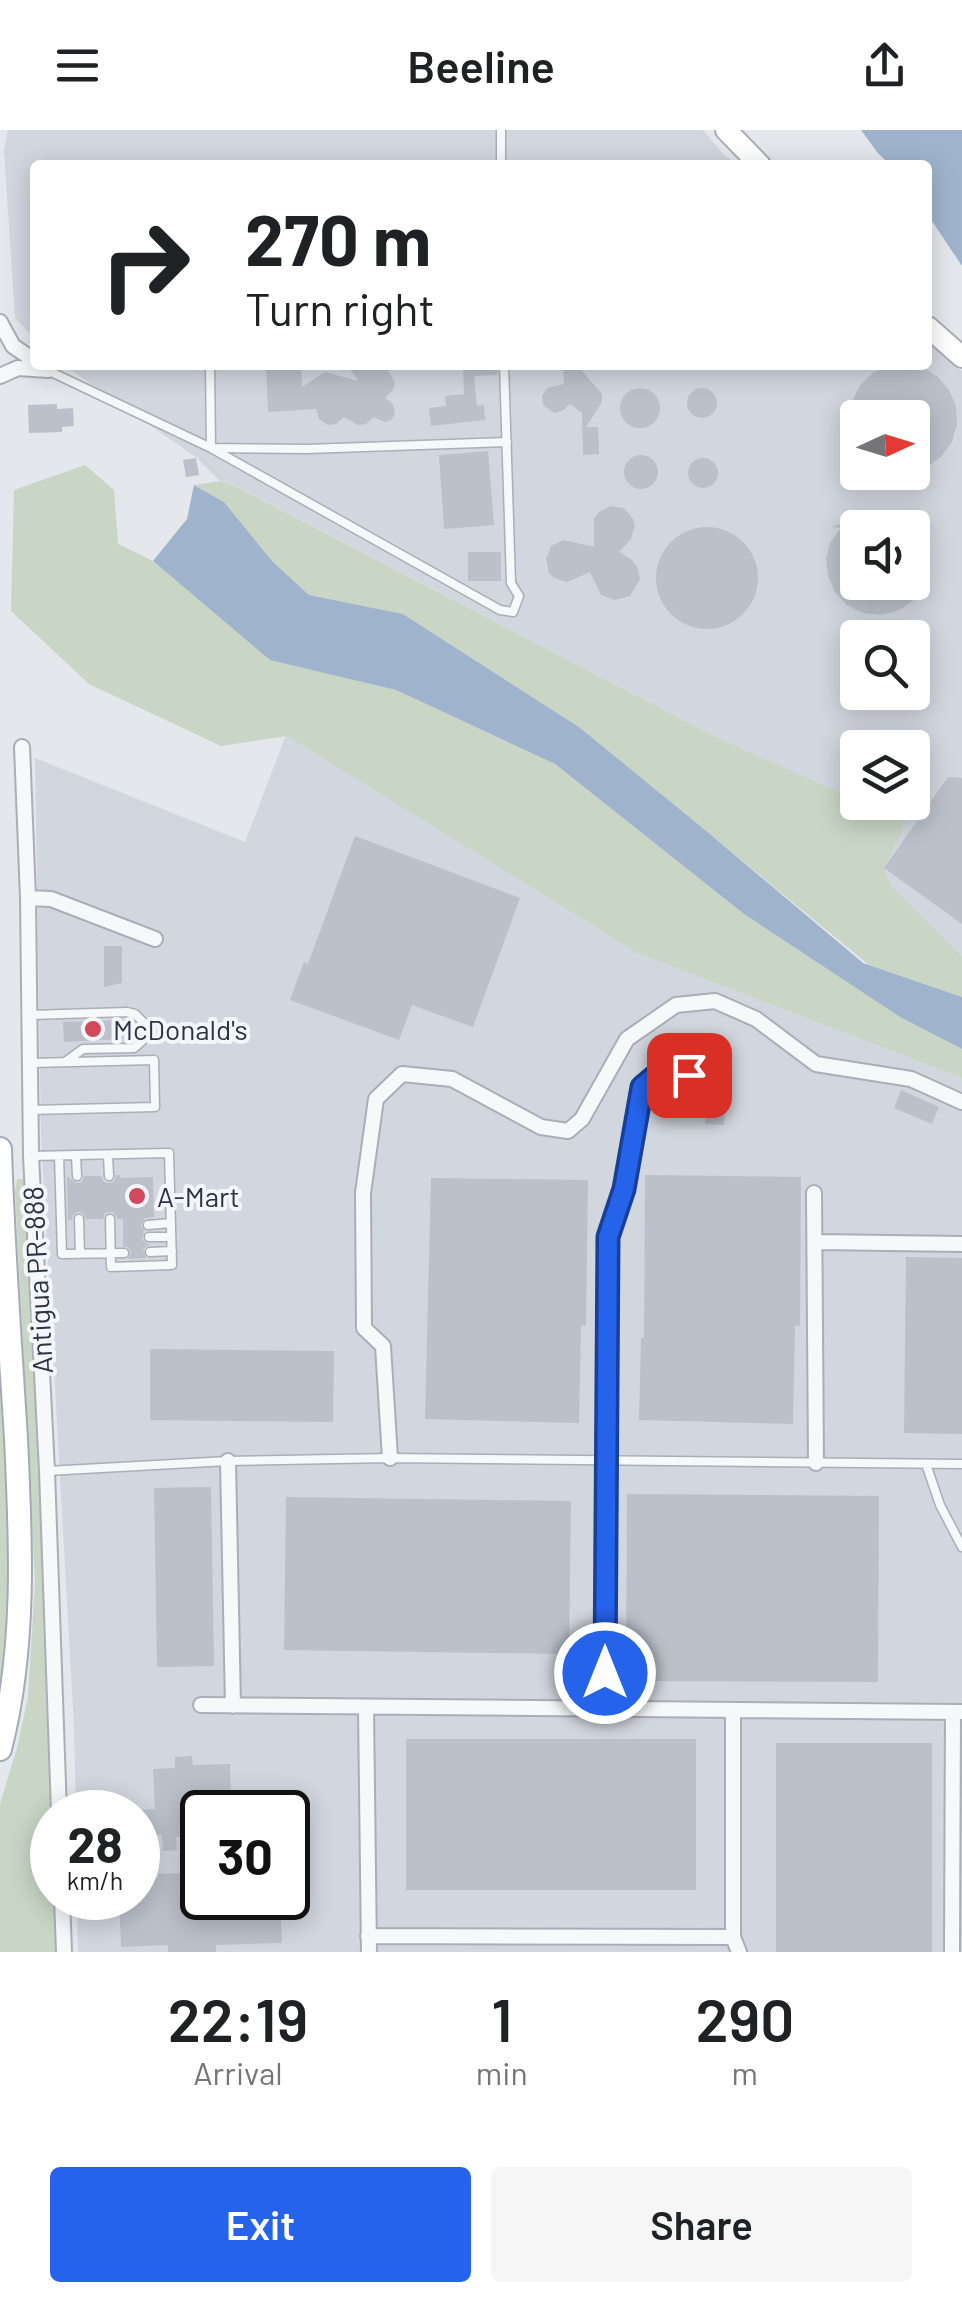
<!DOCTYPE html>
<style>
body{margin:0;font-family:Barlow,sans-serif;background:#f6f6f6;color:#202124;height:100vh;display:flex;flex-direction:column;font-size:38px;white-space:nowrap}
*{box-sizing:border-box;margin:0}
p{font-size:32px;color:#757577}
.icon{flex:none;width:55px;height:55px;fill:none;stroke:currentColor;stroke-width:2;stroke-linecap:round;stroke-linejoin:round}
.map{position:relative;height:1822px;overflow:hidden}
.details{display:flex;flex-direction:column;background:#fff;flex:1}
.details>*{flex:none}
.hud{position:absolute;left:30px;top:30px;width:902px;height:210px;border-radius:10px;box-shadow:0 5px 25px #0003;background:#fff;color:#202124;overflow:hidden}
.needle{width:65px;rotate:86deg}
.fabs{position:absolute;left:840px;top:270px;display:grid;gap:20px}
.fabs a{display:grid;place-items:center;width:90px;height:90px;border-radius:10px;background:#fff;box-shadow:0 5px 25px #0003;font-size:50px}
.speed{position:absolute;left:30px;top:1660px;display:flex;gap:20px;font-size:50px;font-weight:700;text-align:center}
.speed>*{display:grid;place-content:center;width:130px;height:130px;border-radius:50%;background:#fff;box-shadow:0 5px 25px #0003;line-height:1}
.speed small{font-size:25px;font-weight:400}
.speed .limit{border:5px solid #111;border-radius:15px;background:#fff;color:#111}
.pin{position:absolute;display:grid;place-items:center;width:85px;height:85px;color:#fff;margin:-42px;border-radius:20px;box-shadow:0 5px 15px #0006}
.me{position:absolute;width:110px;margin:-55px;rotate:0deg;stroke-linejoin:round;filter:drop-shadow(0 0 8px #0008)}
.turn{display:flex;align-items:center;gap:35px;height:210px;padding:0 50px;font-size:45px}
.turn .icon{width:130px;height:130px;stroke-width:2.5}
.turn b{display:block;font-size:70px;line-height:85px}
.eta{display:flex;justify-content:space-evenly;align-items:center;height:170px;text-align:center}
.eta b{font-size:60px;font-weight:600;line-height:70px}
.button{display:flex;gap:20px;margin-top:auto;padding:20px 50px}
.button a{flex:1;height:115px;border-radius:10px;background:#2563eb;color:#fff;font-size:40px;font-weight:600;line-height:115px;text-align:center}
.button a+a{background:#f6f6f6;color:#202124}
header{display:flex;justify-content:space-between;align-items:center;height:130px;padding:0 50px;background:#fff;font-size:45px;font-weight:600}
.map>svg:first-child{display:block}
.built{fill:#d2d6de;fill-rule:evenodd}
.green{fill:#c9d6c5}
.water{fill:#9fb4cc}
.building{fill:#bbc0ca;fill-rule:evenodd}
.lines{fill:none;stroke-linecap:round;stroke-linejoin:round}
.lane-casing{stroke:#a9aeb7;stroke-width:11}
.street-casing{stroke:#a9aeb7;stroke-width:18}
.secondary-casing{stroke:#a9aeb7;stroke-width:24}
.primary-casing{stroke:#a3abb8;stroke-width:26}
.lane{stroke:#f7f8fa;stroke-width:8}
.street{stroke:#f7f8fa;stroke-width:14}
.secondary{stroke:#fff;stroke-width:20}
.primary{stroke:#fff;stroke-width:22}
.route-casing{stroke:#184099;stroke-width:25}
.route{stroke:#2563eb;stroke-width:18}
.poi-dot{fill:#d1495b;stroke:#f4f6f9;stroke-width:4}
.labels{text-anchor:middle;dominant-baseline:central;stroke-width:8;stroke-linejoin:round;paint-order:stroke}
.poi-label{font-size:28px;fill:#2b3445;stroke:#f4f6f9;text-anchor:start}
.street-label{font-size:28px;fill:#2b3445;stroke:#f4f6f9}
</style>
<header><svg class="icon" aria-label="menu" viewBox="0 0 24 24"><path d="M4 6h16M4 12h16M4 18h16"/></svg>Beeline<svg class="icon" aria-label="share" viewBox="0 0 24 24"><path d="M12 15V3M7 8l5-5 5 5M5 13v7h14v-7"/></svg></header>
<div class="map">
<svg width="962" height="1822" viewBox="0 0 962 1822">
<rect width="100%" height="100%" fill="#e4e7ec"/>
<path class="built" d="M8 0H703L724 25 739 35H35V209L15 188 4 20Z
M928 209 962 241V826L891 757 884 738 905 692 862 673 912 672V618H858L857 671 714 606 240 358 220 351 197 328 64 235H928ZM858 288H912V342H858ZM858 398H912V452H858ZM858 508H912V562H858Z
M286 605 637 823 962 948V1822H78L77 1768H138V1682H76L74 1597 41 1007 35 628 245 712ZM202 1682H288V1768H202Z"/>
<path class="green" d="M85 335 114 360 118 414 153 431 270 529 396 560 555 634 744 784 900 887 962 919V948L637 823 287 606 221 616 89 554 11 481 14 360Z
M220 351 239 358 714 606 906 692 884 738 892 757 962 826V867L869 835 579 597 403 484 309 465 272 431 224 372 194 355Z
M17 1049H22L26 1054 45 1450 52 1768H55L56 1822H0V1674L17 1618 28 1567 35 1452 15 1062Z
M0 1197 14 1428 0 1577Z"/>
<path class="water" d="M861 0H962V136L928 85V35H890L877 22Z
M194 355 224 372 272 431 309 465 403 484 579 597 705 700 863 833 962 867V919L900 887 744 784 555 634 396 560 270 530 153 431 187 389Z"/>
<path class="building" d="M266 235H301L302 257 325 242 358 251 347 235H385L395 253 393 260 385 268 393 274 395 284 391 290 385 292 374 287 366 294 358 295 344 287 336 294 328 295 319 289 316 279 268 282Z
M463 235H497V245L474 246 477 276 484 275 485 290 431 296 429 278 446 276 445 266 464 264Z
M563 235H577L602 264V272L586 297H598L599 324 583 325 582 283 570 274 562 281 554 283 543 275 542 266 547 258 564 254Z
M890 235H912L924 238 938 247 949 260 956 276 957 294 952 312 941 327 926 337 912 340V288H849L853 269 861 254 874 242Z
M687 273a15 15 0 1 1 30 0a15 15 0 1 1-30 0Z
M620 278a20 20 0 1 1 40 0a20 20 0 1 1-40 0Z
M57 274V279L73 278 74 296 62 297V302L29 303 28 275Z
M488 321 494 395 444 399 439 325Z
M624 342a17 17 0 1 1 34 0a17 17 0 1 1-34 0Z
M196 328 199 345 186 347 183 330Z
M688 343a15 15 0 1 1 30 0a15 15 0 1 1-30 0Z
M610 376 624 378 633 389 635 395 631 409 619 422 632 430 637 437 640 449 630 466 615 470 601 465 590 442 567 452 554 448 549 443 546 429 551 416 564 410 594 417V389L598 383Z
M883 382 899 386 912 395 914 384 928 423 929 441 925 452H928L912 472 897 481 880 485 863 483 847 475 835 462 828 446 826 429 830 413 841 398 832 397 852 389 858 384V387L867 383ZM858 398H912V452H858Z
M656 448a51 51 0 1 1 102 0a51 51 0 1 1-102 0Z
M468 422H501V451H468Z
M948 647 962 648V794L884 738Z
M355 706 520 768 473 897 412 875 399 910 290 870 304 832 308 834Z
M104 816H122V853L104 857Z
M123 890V909L64 912 63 892Z
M711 919 729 920 724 995 705 994Z
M901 960 939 977 932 994 894 978Z
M116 1045H120V1048L153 1047 154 1087 145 1088 141 1095 144 1101 142 1110 149 1115 143 1119 146 1128 128 1129 131 1122 128 1117 123 1116V1089H118L113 1082 105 1083 103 1089H86L83 1083 78 1082 73 1085 72 1090H68L67 1046 76 1053 82 1052 84 1046H101L103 1051 108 1053 114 1052Z
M645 1045 801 1047 800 1196H795L793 1294 639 1290 641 1208H644Z
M431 1048 588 1050 586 1196 581 1195 579 1293 425 1289Z
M906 1127 962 1128V1304L904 1303Z
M150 1219 334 1221 333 1292 150 1290Z
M211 1357 214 1536 157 1537 154 1358Z
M627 1364 879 1366 878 1552 626 1551Z
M286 1367 571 1371 569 1524 284 1520Z
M406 1609H696V1760H406Z
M776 1613H932V1822H776Z
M192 1626 193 1635 230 1634 231 1673H225L226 1682H202V1706L176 1707 177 1720 163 1721 162 1705H144V1699H138V1680L155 1679 153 1639 175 1638V1627Z
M184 1743 185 1750H202V1768H280L282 1813 216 1815V1822H168V1815L121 1817 119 1768H138V1749L158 1748V1744Z"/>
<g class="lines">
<g class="lane-casing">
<path id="lane" d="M501 0V35
M210 235 211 318 500 480 513 482 519 466 511 453 504 235
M49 241 211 318 307 319 507 312
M31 885 127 882 135 884 145 894 142 911 134 918 83 919 65 932
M30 980 155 977 154 930 31 933
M76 1025 77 1046
M108 1025 109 1046
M31 1026 169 1023 172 1135 111 1137 110 1089
M59 1026 62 1124 124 1123
M79 1089 80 1124
M148 1095 171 1093
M149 1107H171
M150 1122 172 1121
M926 1334 940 1375 962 1417
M47 1341 228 1331 390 1328 962 1334"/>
</g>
<g class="street-casing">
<path id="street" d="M0 192 13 216 35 231
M0 246 18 238 48 240
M22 617 28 768 31 1026 47 1341 59 1682
M28 768 51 769 155 809
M814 1063 816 1333
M816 1112 962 1114
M390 1328 383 1216 364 1198 363 1063 376 969 402 944 452 949 541 997 568 1001 582 989 627 909 676 875 715 871 756 889 816 934 911 949 962 972
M228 1331 233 1576
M201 1575 962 1582
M366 1577 369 1822
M605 1579 608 1107 625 1059 641 957 654 947 689 945
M733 1580V1807L739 1822
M62 1768 64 1822
M368 1806 733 1807
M952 1822 953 1582"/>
</g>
<g class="secondary-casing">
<path id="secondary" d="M726 0 760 35
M928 197 962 227"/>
</g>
<g class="primary-casing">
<path id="primary" d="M0 1019C3 1116 10 1212 16 1309 21 1412 26 1518 0 1619"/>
</g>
<use href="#lane" class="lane"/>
<use href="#street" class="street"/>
<use href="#secondary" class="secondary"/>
<use href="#primary" class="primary"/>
</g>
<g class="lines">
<g class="route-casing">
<path id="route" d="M605 1543 608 1107 624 1059 642 957 654 947 689 945"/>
</g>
<use href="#route" class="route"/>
</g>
<g class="poi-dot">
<circle cx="93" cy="899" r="10"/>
<circle cx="137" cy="1066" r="10"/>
</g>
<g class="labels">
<g class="poi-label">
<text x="113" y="899">McDonald's</text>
<text x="157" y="1066">A-Mart</text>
</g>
<g class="street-label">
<text transform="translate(37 1150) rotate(-93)">Antigua PR-888</text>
</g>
</g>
</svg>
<div class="fabs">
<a><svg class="needle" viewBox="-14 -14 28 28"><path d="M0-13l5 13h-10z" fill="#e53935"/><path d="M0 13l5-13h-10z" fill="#757577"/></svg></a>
<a><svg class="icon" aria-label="sound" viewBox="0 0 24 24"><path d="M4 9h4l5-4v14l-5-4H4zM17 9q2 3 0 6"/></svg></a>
<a><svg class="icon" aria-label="search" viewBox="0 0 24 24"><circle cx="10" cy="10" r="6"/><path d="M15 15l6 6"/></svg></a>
<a><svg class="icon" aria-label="layers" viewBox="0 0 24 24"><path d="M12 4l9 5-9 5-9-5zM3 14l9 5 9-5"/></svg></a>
</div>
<div class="speed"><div>28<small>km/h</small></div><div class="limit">30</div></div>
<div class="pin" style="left:689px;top:945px;background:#d93025"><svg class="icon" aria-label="arrive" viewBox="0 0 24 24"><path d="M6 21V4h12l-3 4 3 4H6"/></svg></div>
<svg class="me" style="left:605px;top:1543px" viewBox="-20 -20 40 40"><circle r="17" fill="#2563eb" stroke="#fff" stroke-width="3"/><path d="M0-11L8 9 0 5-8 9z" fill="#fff"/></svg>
<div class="hud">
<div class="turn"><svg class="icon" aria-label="right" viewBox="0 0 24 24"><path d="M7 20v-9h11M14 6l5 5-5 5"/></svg><div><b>270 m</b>Turn right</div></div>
</div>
</div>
<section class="details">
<div class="eta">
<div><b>22:19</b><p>Arrival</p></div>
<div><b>1</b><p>min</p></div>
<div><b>290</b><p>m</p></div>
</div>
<div class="button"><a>Exit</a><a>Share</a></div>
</section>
